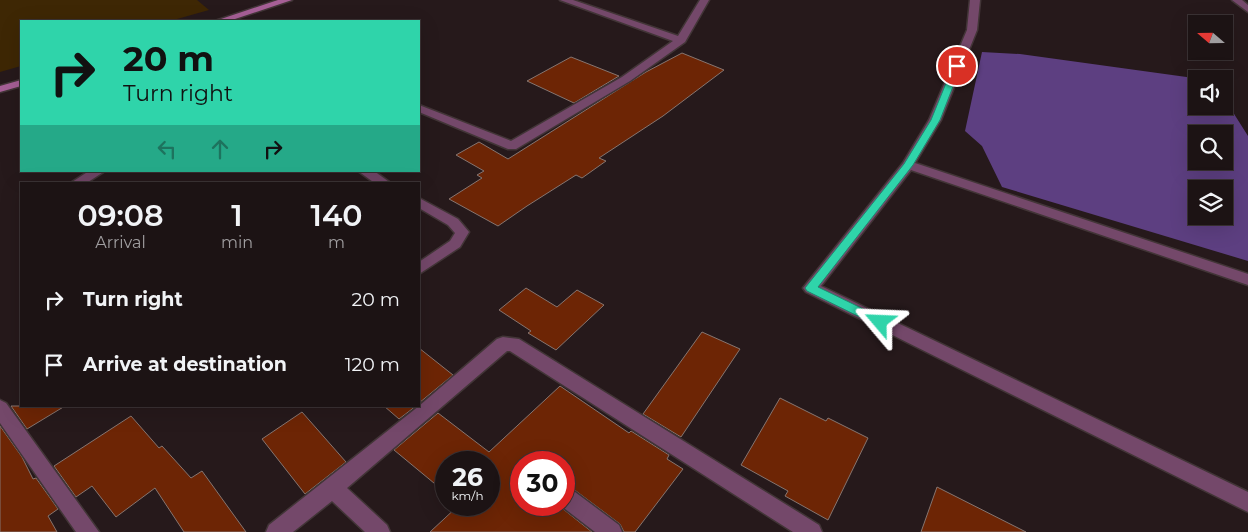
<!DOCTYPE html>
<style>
body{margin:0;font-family:Montserrat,sans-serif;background:#292022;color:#f1f3f6;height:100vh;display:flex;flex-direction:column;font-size:19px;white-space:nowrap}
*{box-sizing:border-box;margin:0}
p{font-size:16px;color:#a09ea0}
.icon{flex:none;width:28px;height:28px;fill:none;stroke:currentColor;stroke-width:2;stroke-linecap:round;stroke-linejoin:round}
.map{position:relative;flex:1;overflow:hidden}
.sheet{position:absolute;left:20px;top:182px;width:400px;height:225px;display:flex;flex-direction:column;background:#1c1314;border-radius:0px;box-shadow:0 5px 20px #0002,0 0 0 1px #3a3234}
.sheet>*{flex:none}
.hud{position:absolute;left:20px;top:20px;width:400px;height:152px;border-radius:0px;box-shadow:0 5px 20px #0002,0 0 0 1px #3a3234;background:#2fd4aa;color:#111;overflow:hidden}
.needle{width:32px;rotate:290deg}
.tools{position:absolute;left:1188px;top:15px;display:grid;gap:10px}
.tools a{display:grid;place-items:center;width:45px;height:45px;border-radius:0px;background:#1c1314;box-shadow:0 5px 20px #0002,0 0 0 1px #3a3234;font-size:25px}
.speed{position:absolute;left:435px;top:451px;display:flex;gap:10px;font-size:25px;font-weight:700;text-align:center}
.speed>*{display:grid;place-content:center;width:65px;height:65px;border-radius:50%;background:#1c1314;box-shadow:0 5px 20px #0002,0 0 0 1px #3a3234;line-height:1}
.speed small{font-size:12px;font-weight:400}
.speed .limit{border:8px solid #d22;background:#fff;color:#111}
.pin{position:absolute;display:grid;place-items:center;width:42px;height:42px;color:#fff;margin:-21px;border:2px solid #fff;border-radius:50%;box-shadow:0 1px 5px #0007}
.me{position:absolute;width:55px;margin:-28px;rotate:296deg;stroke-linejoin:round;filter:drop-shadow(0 0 4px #0008)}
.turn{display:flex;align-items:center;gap:18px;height:105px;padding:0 20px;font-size:22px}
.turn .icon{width:65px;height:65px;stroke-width:2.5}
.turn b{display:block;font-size:35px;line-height:42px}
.lanes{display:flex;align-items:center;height:48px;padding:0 20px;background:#0003;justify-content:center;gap:25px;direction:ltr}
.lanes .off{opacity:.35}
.eta{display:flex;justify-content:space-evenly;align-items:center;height:85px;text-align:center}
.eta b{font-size:30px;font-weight:600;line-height:35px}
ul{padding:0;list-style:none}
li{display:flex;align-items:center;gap:15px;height:65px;padding:0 20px}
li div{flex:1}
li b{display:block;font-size:19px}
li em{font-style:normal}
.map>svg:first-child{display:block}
.green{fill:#3e2704}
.water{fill:#5d3f81;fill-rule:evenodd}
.building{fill:#6d2505;stroke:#867570}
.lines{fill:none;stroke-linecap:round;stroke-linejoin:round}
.street-casing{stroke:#423537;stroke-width:3}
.secondary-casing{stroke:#423537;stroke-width:3}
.street{fill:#74486a;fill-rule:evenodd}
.secondary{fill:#a65f96;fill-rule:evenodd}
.route{fill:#2fd4aa;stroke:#1f8a6e}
</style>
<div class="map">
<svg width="1248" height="532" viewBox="0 0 1248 532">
<rect width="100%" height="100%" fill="#26191b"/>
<path class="green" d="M0 0H197L209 10 170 21H21V66L0 72Z"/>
<path class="water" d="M982 52 1020 54 1201 79H1196V106H1224V98L1248 136V261L1002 187 982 146 965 131ZM1196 134H1224V161H1196ZM1196 189H1224V216H1196Z"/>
<path class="building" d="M682 53 724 70 663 116 599 158 606 161 582 178 576 175 527 206 498 226 449 199 482 178 477 175 484 171 456 155 479 142 508 159 646 72Z
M571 57 619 76 574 103 527 81Z
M526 288 557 307 577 290 604 305 556 350 528 333 531 331 499 310Z
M702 332 740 349 681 437 643 414Z
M419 348 453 375 419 403Z
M560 386 629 433 631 431 669 455 667 459 683 469 635 532H624L620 524 572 488 564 485V462H521V505H558L592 532H430L459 505H489V462H446V493L394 450 438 413 489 452Z
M780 398 826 421 828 418 868 438 828 520 785 496 788 491 741 465Z
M11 406H65L27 429Z
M384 406H416L399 419Z
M302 412 346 462 305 494 262 439Z
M131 416 159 448 162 446 191 478 202 471 246 532H184L155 488 116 517 92 486 76 497 54 466Z
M0 426 22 457 33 479 36 478 58 509 48 516 57 532H0Z
M937 487 1026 532H921Z"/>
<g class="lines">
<g class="street-casing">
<path id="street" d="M560 0H573L678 36 700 0H709L685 42 630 81 516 149H508L419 112V105L511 141 622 77 673 41Z
M970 0H980L977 30 941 120 915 163 1248 274V285L911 170 821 286 1248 492V512L806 292 803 288 903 163 929 120 967 30Z
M1232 0H1242L1248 5V12Z
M89 171H105L85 184H69Z
M358 171H374L392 184H376Z
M419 198 458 219 469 232 460 247 419 274V262L450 241 455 233 448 225 419 208Z
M503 337 519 339 819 525 822 532H793L510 351H507L347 488 387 525 390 532H365L332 501 293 532H266L269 525 419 406 497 339Z
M0 400 6 403 99 532H76L0 423Z
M564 487 571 489 619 525 622 532H595L560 505H564Z"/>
</g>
<g class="secondary-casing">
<path id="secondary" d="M278 0H292L229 21H215Z
M21 80V86L0 92V86Z"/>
</g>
<use href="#street" class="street"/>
<use href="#secondary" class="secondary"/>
</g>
<path class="route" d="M957 64 961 66 940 120 913 165 818 287 884 319 886 322 880 327 807 291 805 288 904 164 931 120 953 66Z"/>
</svg>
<div class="tools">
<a><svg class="needle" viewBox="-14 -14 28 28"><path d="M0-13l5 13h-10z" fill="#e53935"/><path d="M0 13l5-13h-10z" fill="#a09ea0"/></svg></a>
<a><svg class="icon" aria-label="sound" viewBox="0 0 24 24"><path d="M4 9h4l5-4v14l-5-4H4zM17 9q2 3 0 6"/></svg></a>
<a><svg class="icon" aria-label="search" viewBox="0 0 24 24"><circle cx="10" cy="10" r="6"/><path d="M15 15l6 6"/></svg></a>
<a><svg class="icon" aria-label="layers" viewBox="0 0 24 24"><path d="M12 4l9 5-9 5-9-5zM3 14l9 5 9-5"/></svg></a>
</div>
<div class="speed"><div>26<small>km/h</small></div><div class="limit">30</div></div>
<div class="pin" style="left:957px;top:66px;background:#d93025"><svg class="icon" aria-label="arrive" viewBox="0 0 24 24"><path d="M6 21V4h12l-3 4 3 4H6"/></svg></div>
<svg class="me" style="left:880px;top:322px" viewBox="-20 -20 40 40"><path d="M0-17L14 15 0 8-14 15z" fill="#2fd4aa" stroke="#fff" stroke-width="4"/></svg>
<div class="hud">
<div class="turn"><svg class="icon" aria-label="right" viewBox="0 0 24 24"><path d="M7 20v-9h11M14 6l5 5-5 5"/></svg><div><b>20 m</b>Turn right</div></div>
<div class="lanes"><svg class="icon off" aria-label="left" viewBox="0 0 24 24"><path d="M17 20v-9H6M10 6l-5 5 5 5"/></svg><svg class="icon off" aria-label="ahead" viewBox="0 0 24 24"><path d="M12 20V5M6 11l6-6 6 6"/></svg><svg class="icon" aria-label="right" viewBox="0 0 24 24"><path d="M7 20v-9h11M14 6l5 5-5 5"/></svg></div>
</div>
<section class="sheet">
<div class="eta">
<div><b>09:08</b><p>Arrival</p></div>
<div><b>1</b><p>min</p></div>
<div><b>140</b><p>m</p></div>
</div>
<ul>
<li><svg class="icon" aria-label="right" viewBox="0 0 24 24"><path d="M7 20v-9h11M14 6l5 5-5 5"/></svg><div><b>Turn right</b></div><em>20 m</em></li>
<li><svg class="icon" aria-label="arrive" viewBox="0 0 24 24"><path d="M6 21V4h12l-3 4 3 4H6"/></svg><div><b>Arrive at destination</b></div><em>120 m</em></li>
</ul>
</section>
</div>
